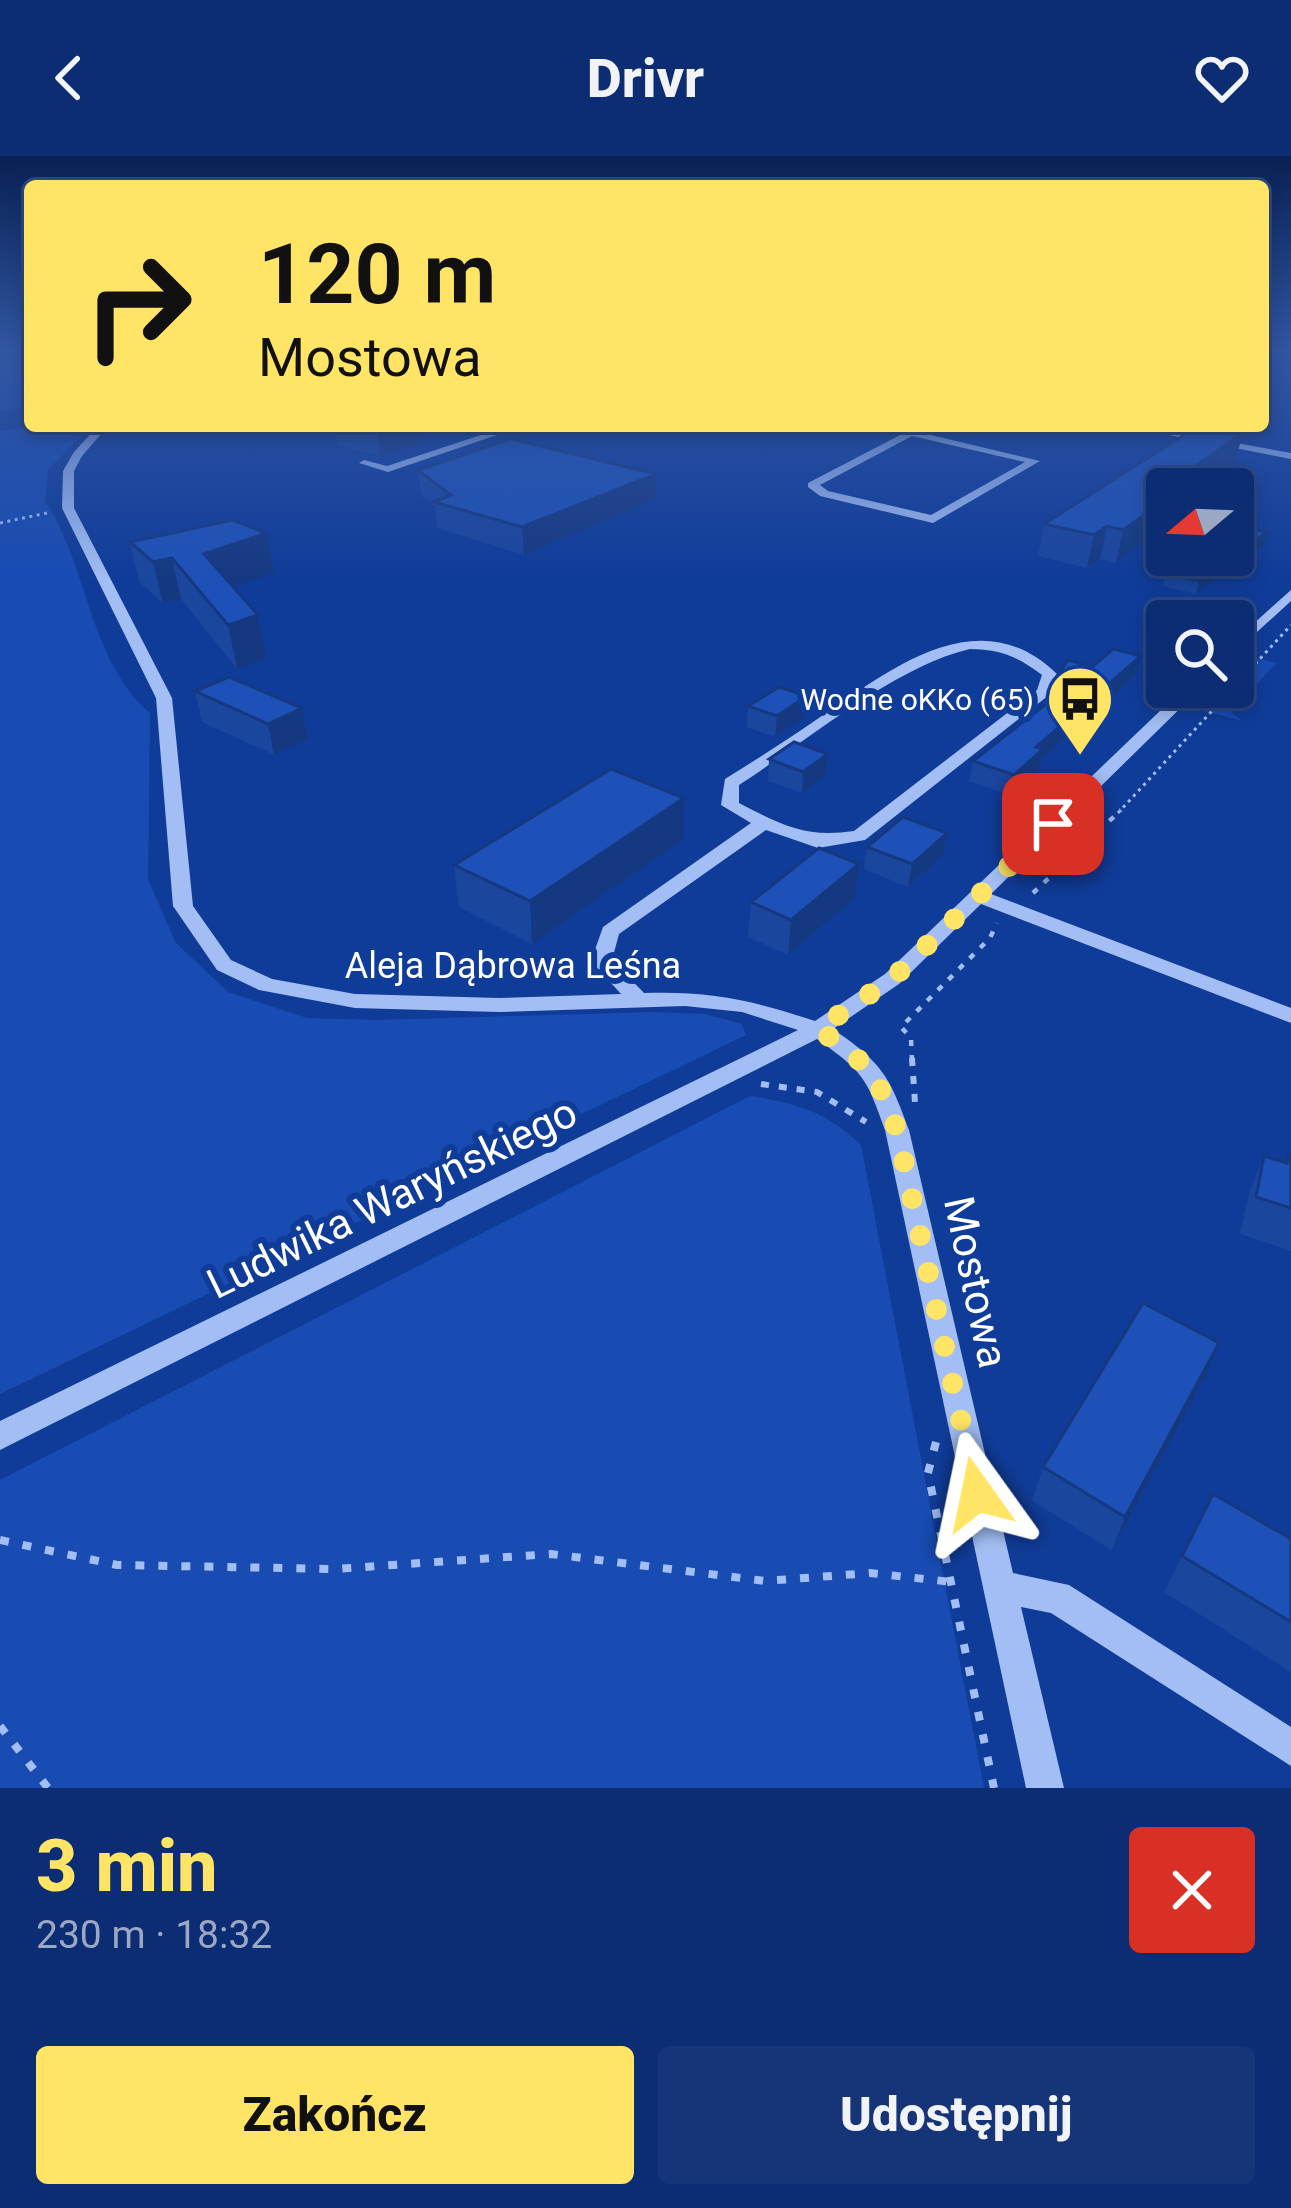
<!DOCTYPE html>
<html lang="pl">
<meta charset="utf-8">
<style>
body{margin:0;font-family:Roboto,sans-serif;background:#153578;color:#f1f3f6;height:100vh;display:flex;flex-direction:column;font-size:45px;white-space:nowrap}
*{box-sizing:border-box;margin:0}
p{font-size:39px;color:#9aa8c4}
.icon{flex:none;width:66px;height:66px;fill:none;stroke:currentColor;stroke-width:2;stroke-linecap:round;stroke-linejoin:round}
.map{position:relative;height:1632px;overflow:hidden}
.drawer{display:flex;flex-direction:column;background:#0c2d73;flex:1}
.drawer>*{flex:none}
.hud{position:absolute;left:24px;top:24px;width:1245px;height:252px;border-radius:12px;box-shadow:0 6px 18px #0003,0 0 0 3px #2c4985;background:#ffe465;color:#111;overflow:hidden}
.needle{width:78px;rotate:251deg}
.buttons{position:absolute;left:1146px;top:312px;display:grid;gap:24px}
.buttons a{display:grid;place-items:center;width:108px;height:108px;border-radius:12px;background:#0c2d73;box-shadow:0 6px 18px #0003,0 0 0 3px #2c4985;font-size:60px}
.pin{position:absolute;display:grid;place-items:center;width:102px;height:102px;color:#fff;margin:-51px;border-radius:24px;box-shadow:0 6px 18px #0006}
.me{position:absolute;width:132px;margin:-66px;rotate:348deg;stroke-linejoin:round;filter:drop-shadow(0 0 9px #0008)}
.turn{display:flex;align-items:center;gap:42px;height:252px;padding:0 36px;font-size:54px}
.turn .icon{width:156px;height:156px;stroke-width:2.5}
.turn b{display:block;font-size:84px;line-height:102px}
.round{display:grid;place-items:center;flex:none;width:126px;height:126px;border-radius:12px;background:#153578}
.headline{display:flex;align-items:center;justify-content:space-between;height:204px;padding:0 36px}
h1{font-size:72px;font-weight:800;line-height:90px;color:#ffe465}
.action{display:flex;gap:24px;margin-top:auto;padding:24px 36px}
.action a{flex:1;height:138px;border-radius:12px;background:#ffe465;color:#111;font-size:48px;font-weight:800;line-height:138px;text-align:center}
.action a+a{background:#153578;color:#f1f3f6}
header{display:flex;justify-content:space-between;align-items:center;height:156px;padding:0 36px;background:#0c2d73;font-size:54px;font-weight:800}
.map>svg:first-child{display:block}
.green{fill:#184cb3}
.lines{fill:none;stroke-linecap:round;stroke-linejoin:round}
.path-far3{stroke:#a2bef4;stroke-width:3;stroke-dasharray:3 4.5;stroke-linecap:butt}
.path-far2{stroke:#a2bef4;stroke-width:4.5;stroke-dasharray:6 9;stroke-linecap:butt}
.path-far1{stroke:#a2bef4;stroke-width:6;stroke-dasharray:8 10;stroke-linecap:butt}
.path{stroke:#a2bef4;stroke-width:8;stroke-dasharray:9 14;stroke-linecap:butt}
.minor{fill:#a2bef4;fill-rule:evenodd}
.wall{fill:#1a469e}
.shaded-wall{fill:#153981}
.building{fill:#1e51b8;stroke:#153981;stroke-width:3}
.route{stroke:#ffe465;stroke-width:21;stroke-dasharray:0 37.8}
.labels{text-anchor:middle;dominant-baseline:central;stroke-width:12;stroke-linejoin:round;paint-order:stroke}
.far-poi-label{font-size:30px;fill:#fff;stroke:#103c99;text-anchor:end}
.street-label{font-size:36px;fill:#fff;stroke:#103c99}
.near-street-label{font-size:42px;fill:#fff;stroke:#103c99}
</style>
<header><svg class="icon" aria-label="back" viewBox="0 0 24 24"><path d="M15 5l-7 7 7 7"/></svg>Drivr<svg class="icon" aria-label="heart" viewBox="0 0 24 24"><path d="M12 20l-8-8c-3-5 5-10 8-4 3-6 11-1 8 4z"/></svg></header>
<div class="map">
<svg width="1291" height="1632" viewBox="0 0 1291 1632">
<rect width="100%" height="100%" fill="#103c99"/>
<path class="green" d="M30 197V250L0 255V199Z
M30 270H91L48 314 45 345C89 411 88 503 150 557L148 723 176 787 228 836 307 862 376 864 651 856 705 858 742 868 746 879 0 1238V275Z
M1244 499 1276 507 1231 557 1243 565 1200 554 1195 547 1208 531H1233V508Z
M750 940C797 947 827 956 861 989L984 1632H0V1324Z"/>
<g class="lines">
<path class="path-far3" d="M0 367 47 357
M1118 657 1291 469"/>
<path class="path-far2" d="M1033 737 1121 654
M912 905 911 882 901 871 990 782 997 767"/>
<path class="path-far1" d="M912 902 915 947
M761 928 817 936 866 966"/>
<path class="path" d="M936 1286 928 1317 994 1632
M0 1384 117 1409 335 1413 551 1398 765 1425 870 1417 952 1426
M0 1570 48 1632"/>
<path class="minor" d="M98 270H108L82 300 74 315V352L172 542 193 750 231 804 272 823 355 838 499 842 621 838 591 805 603 771 751 667 721 649 725 623C759 602 793 580 826 557 895 510 981 444 1057 518L1049 539 865 684 818 692 766 674 619 778 612 804 644 837C712 835 751 844 815 865L885 818 1185 531H1202L991 738 1291 852V867L981 748 899 828 833 873C882 907 889 919 909 974L1013 1417 1069 1429 1291 1571V1610L1051 1457 1021 1451 1064 1632H1026L885 974C866 920 863 916 817 883L0 1294V1265L798 874 742 856 685 850 499 856 355 852 259 834 217 814 173 750 156 542 62 352 63 315 74 296ZM970 493C1000 493 1018 501 1042 519L1037 534 854 675C805 682 782 669 739 647V629C806 586 895 510 970 493Z
M508 270H523L388 316 359 307 364 304 387 310Z
M875 270H893L1040 305 933 367 820 340 808 331V327L902 278ZM912 280 1025 306 931 359 828 335 820 329Z
M1123 270H1144L1291 297V303Z
M1291 434V445L1233 498V486Z"/>
</g>
<path class="wall" d="M335 270H420L422 287 380 300 338 289Z
M1235 306 1216 320 1240 326 1233 353V333H1167L1116 407 1100 403 1087 412 1038 400 1044 368Z
M418 314 656 343 524 399 437 372 435 351 421 339Z
M1267 376 1264 389 1196 438 1163 430 1166 417Z
M267 377 274 417 233 431 266 503 237 513 181 443 163 447 139 426 130 386Z
M1092 511 1136 519 1041 604 1039 614 1010 639 969 625 973 605 1049 545 1053 526Z
M195 535 302 552 308 583 274 599 202 566Z
M807 540 805 561 775 581 747 571 748 550Z
M828 598 826 619 802 637 768 625 769 603Z
M947 677 943 699 908 731 864 713 867 691Z
M684 683 532 788 459 751 454 709Z
M859 708 855 742 788 799 748 781 751 746Z
M1289 998H1291V1095L1240 1078 1249 1037 1264 1000 1285 1006Z
M1205 1221 1112 1394 1032 1345 1043 1311Z
M1213 1338 1291 1383V1516L1164 1436Z"/>
<path class="shaded-wall" d="M402 270H420L422 287 380 300 377 278Z
M1243 277 1235 306 1198 333 1188 315Z
M656 318V343L524 399 522 371Z
M1240 326 1233 353V333H1229Z
M1167 343V369L1116 407 1123 374Z
M1107 370 1100 403 1087 412 1094 379Z
M1267 376 1264 389 1196 438 1199 425Z
M267 377 274 417 213 438 204 398Z
M172 402 181 443 163 447 153 406Z
M258 459 266 503 237 513 228 469Z
M1141 500 1136 519 1041 604 1039 614 1010 639 1014 619 1036 591Z
M807 540 805 561 775 581 777 560Z
M302 552 308 583 274 599 268 568Z
M828 598 826 619 802 637 803 616Z
M684 642V683L532 788 530 745Z
M947 677 943 699 908 731 912 708Z
M859 708 855 742 788 799 791 764Z
M1219 1187 1205 1221 1112 1394 1125 1361Z"/>
<path class="building" d="M347 270H402L377 278Z
M1198 270 1243 277 1188 315 1240 326 1229 333H1167V343L1123 374 1107 370 1094 379 1044 368Z
M511 283 656 318 522 371 434 346 451 339 418 314Z
M232 364 267 377 204 398 258 459 228 469 172 402 153 406 130 386Z
M1233 369 1267 376 1199 425 1166 417 1190 399H1233Z
M1113 493 1141 500 1036 591 1043 593 1014 619 973 605 1069 530 1053 526 1068 504 1092 511Z
M229 521 302 552 268 568 195 535Z
M779 531 807 540 777 560 748 550Z
M794 586 828 598 803 616 769 603Z
M611 613 684 642 530 745 454 709Z
M903 661 947 677 912 708 867 691Z
M819 692 859 708 791 764 751 746Z
M1289 998H1291V1052L1256 1041 1264 1000 1287 1007Z
M1143 1147 1219 1187 1125 1361 1043 1311Z
M1213 1338 1291 1383V1466L1182 1400Z"/>
<linearGradient id="sky" x2="0" y2="1"><stop stop-color="#092154"/><stop offset="0.46" stop-color="#3156a2"/><stop offset="1" stop-color="#3156a2" stop-opacity="0"/></linearGradient>
<rect width="1291" height="424" fill="url(#sky)"/>
<g class="lines">
<path class="route" d="M977 1338 897 974C877 917 868 907 818 873L892 823 1053 668"/>
</g>
<defs>
<g id="bus-pin" transform="scale(3.45)"><path d="M0 17L-7.5 6A9.5 9.5 0 1 1 7.5 6Z" fill="#ffe465" stroke="#103c99"/><path d="M-5-6H5V4H4V6H2V4H-2V6H-4V4H-5ZM-3.5-4V0h7V-4ZM-3.5 1.2v1.5H-2V1.2ZM2 1.2v1.5H3.5V1.2Z" fill="#111"/></g>
</defs>
<g fill-rule="evenodd">
<use href="#bus-pin" x="1080" y="543"/>
</g>
<g class="labels">
<g class="far-poi-label">
<text x="1034" y="543">Wodne oKKo (65)</text>
</g>
<g class="street-label">
<text x="513" y="810">Aleja Dąbrowa Leśna</text>
</g>
<g class="near-street-label">
<text transform="translate(392 1042) rotate(-26)">Ludwika Waryńskiego</text>
<text transform="translate(976 1126) rotate(78)">Mostowa</text>
</g>
</g>
</svg>
<div class="buttons">
<a><svg class="needle" viewBox="-14 -14 28 28"><path d="M0-13l5 13h-10z" fill="#e53935"/><path d="M0 13l5-13h-10z" fill="#9aa8c4"/></svg></a>
<a><svg class="icon" aria-label="search" viewBox="0 0 24 24"><circle cx="10" cy="10" r="6"/><path d="M15 15l6 6"/></svg></a>
</div>
<div class="pin" style="left:1053px;top:668px;background:#d93025"><svg class="icon" aria-label="arrive" viewBox="0 0 24 24"><path d="M6 21V4h12l-3 4 3 4H6"/></svg></div>
<svg class="me" style="left:977px;top:1338px" viewBox="-20 -20 40 40"><path d="M0-17L14 15 0 8-14 15z" fill="#ffe465" stroke="#fff" stroke-width="4"/></svg>
<div class="hud">
<div class="turn"><svg class="icon" aria-label="right" viewBox="0 0 24 24"><path d="M7 20v-9h11M14 6l5 5-5 5"/></svg><div><b>120 m</b>Mostowa</div></div>
</div>
</div>
<section class="drawer">
<div class="headline"><div><h1>3 min</h1><p>230 m · 18:32</p></div><a class="round" style="background:#d93025;color:#fff"><svg class="icon" aria-label="close" viewBox="0 0 24 24"><path d="M6 6l12 12M18 6L6 18"/></svg></a></div>
<div class="action"><a>Zakończ</a><a>Udostępnij</a></div>
</section>
